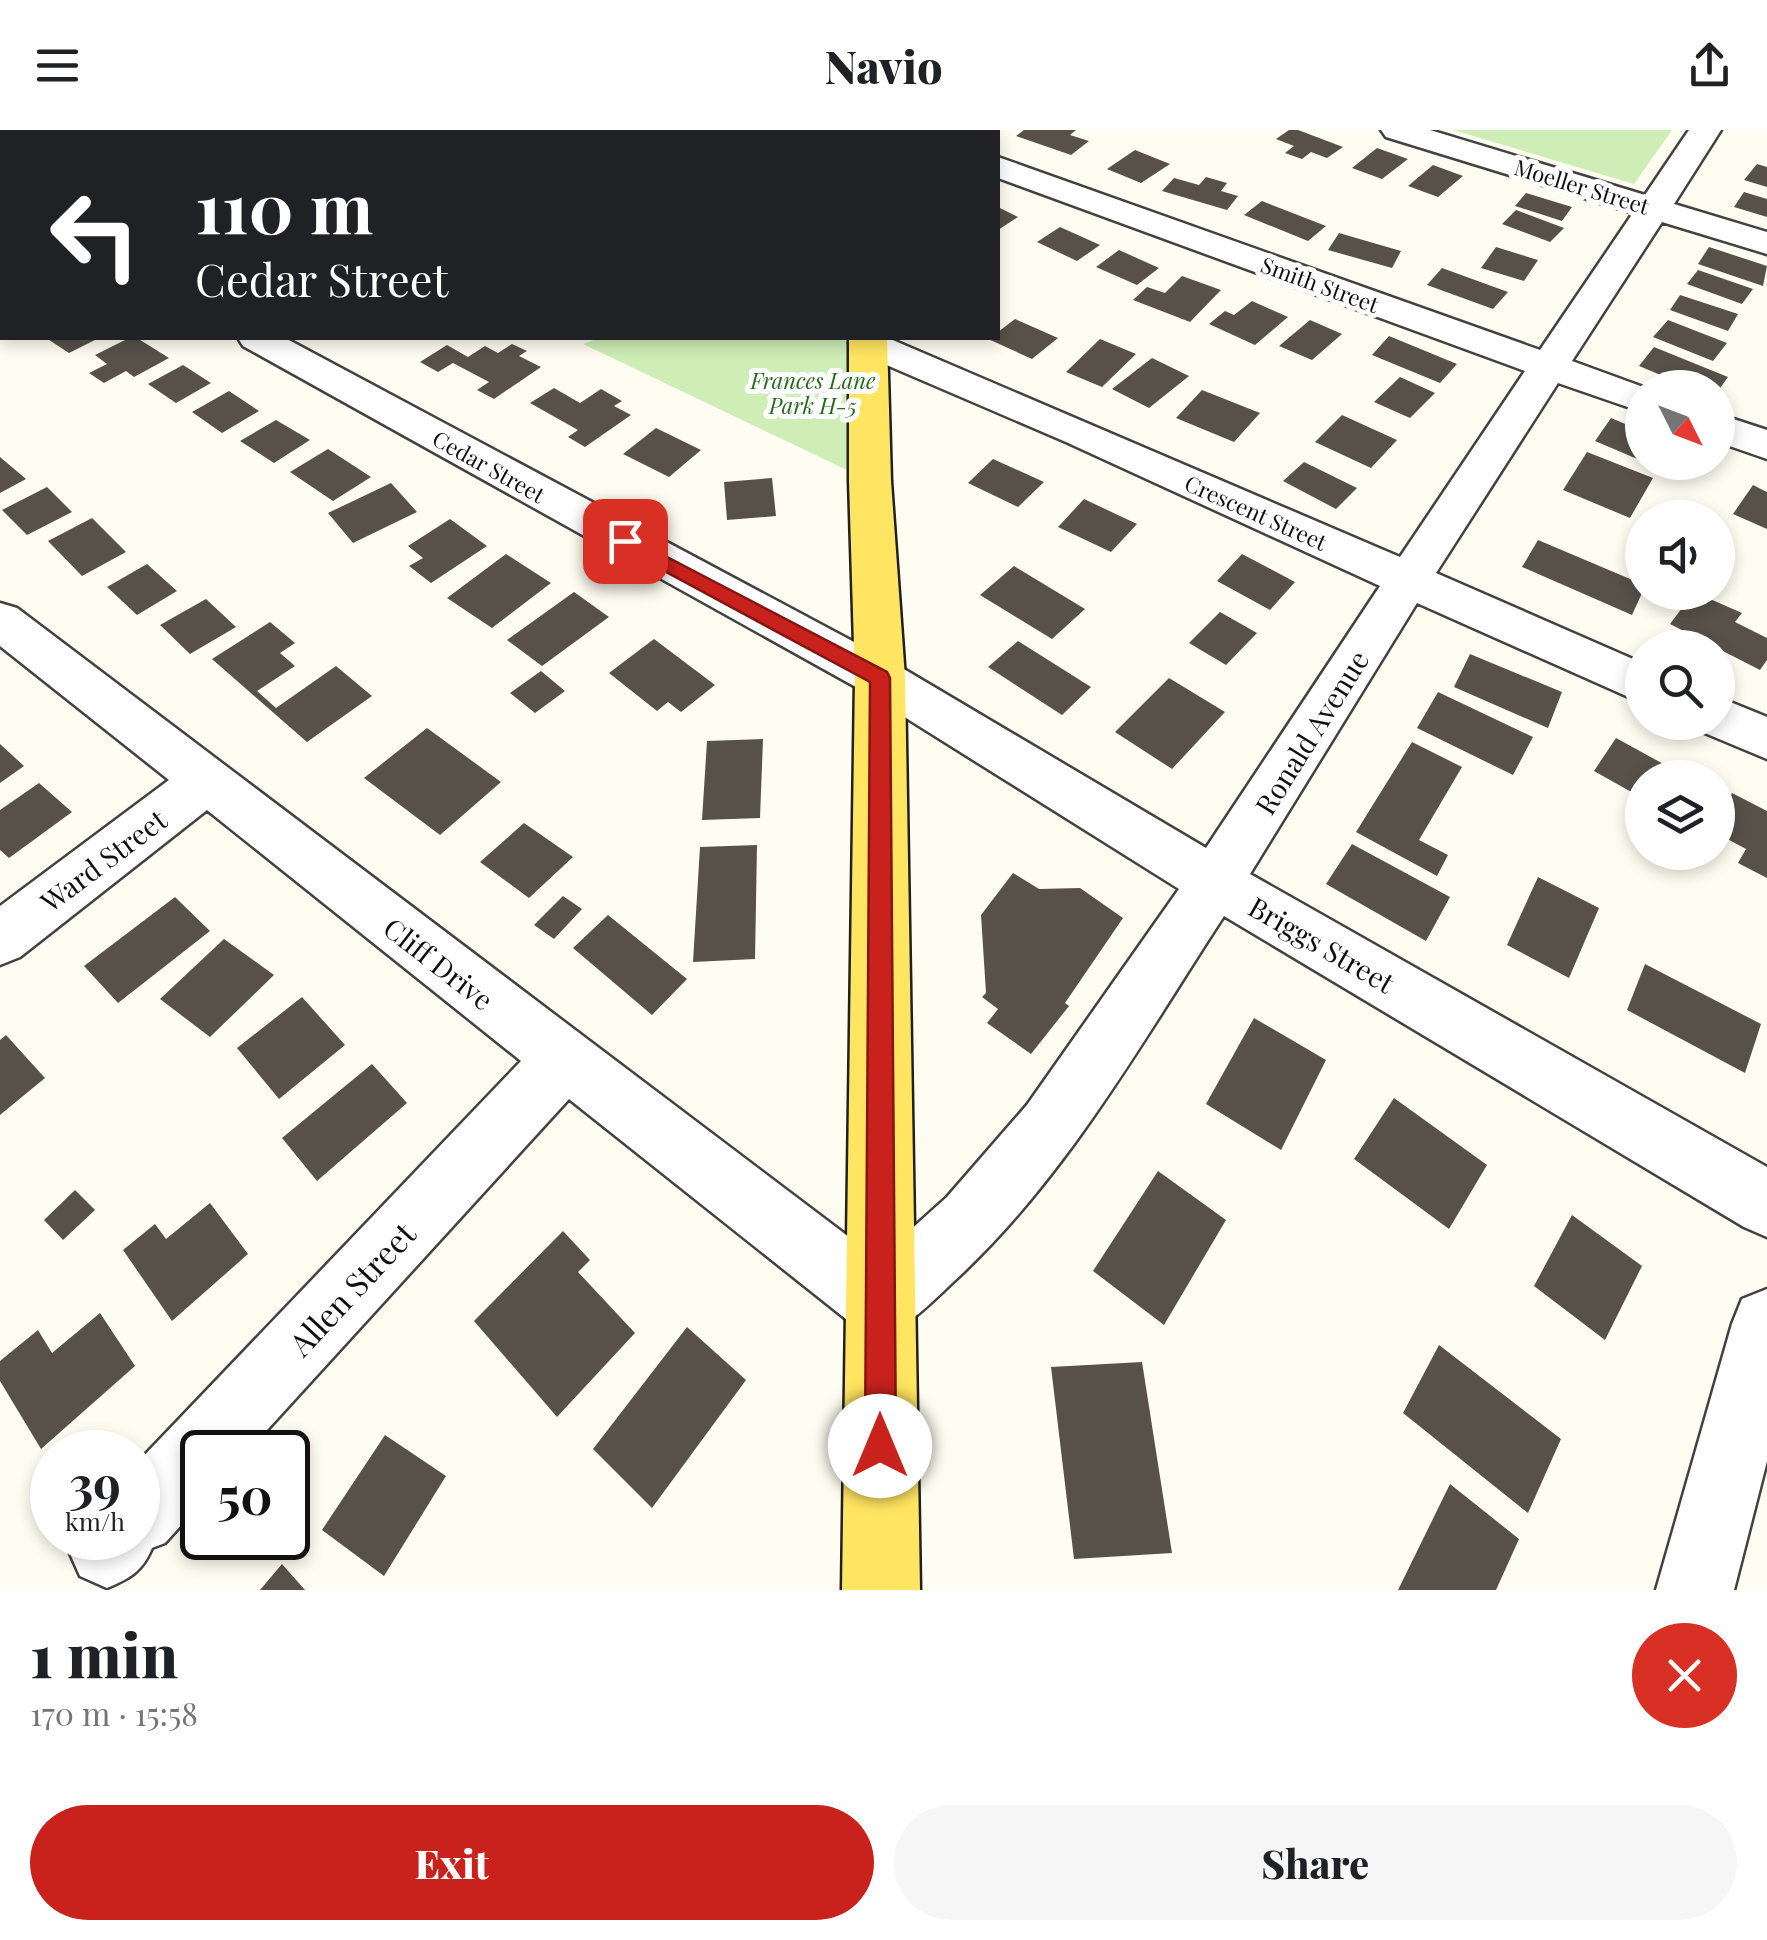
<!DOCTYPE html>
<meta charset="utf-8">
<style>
body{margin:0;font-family:"Playfair Display",serif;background:#f6f6f6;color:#202124;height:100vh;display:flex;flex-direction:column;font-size:38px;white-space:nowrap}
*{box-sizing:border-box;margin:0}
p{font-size:32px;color:#757577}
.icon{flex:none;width:55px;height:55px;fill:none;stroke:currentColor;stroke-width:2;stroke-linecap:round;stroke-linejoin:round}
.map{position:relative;height:1460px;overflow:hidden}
.drawer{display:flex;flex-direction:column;background:#fff;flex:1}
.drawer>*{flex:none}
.guide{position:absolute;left:0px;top:0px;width:1000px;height:210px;box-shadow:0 5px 15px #0003;background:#202124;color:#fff;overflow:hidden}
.needle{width:65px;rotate:132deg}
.fabs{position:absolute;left:1625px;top:240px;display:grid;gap:20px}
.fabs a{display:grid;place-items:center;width:110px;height:110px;border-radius:50%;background:#fff;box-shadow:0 5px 15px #0003;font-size:50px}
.speed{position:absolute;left:30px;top:1300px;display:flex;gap:20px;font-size:50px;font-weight:700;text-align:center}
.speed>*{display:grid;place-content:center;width:130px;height:130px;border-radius:50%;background:#fff;box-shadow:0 5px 15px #0003;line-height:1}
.speed small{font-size:25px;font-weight:400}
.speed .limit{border:5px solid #111;border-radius:15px;background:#fff;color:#111}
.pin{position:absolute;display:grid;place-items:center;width:85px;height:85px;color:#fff;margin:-42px;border-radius:20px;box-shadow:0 5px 15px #0006}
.me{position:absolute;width:110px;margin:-55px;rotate:0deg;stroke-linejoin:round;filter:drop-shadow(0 0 8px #0008)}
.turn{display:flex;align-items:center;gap:35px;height:210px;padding:0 30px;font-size:45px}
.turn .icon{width:130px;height:130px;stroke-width:2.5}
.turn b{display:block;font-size:70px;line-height:85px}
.round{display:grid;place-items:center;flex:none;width:105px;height:105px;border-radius:52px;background:#f6f6f6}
.head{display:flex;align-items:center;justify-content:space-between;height:170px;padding:0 30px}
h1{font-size:60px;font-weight:800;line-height:75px}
.button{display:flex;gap:20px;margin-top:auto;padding:20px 30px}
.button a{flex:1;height:115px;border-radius:60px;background:#c9221d;color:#fff;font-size:40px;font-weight:800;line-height:115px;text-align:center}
.button a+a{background:#f6f6f6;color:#202124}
header{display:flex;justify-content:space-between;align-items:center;height:130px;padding:0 30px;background:#fff;font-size:45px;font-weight:800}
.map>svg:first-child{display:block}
.green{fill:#cfedb7}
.building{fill:#58514a}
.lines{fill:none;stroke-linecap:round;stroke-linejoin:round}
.minor-casing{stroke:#424242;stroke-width:5}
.major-casing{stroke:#202020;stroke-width:5}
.minor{fill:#fff;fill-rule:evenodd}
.major{fill:#ffe561;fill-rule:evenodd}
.route{fill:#c9221d;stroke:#831613;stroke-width:2.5}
.labels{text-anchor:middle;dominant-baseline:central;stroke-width:10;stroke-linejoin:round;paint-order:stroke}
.far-street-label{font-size:22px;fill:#0f0f0f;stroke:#fff}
.far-park-label{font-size:22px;font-style:italic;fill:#256c1a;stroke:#fff}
.street-label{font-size:28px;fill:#0f0f0f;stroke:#fff}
.near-street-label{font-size:32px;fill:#0f0f0f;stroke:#fff}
</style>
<header><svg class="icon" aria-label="menu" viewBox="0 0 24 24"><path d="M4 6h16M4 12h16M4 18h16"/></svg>Navio<svg class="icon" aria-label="share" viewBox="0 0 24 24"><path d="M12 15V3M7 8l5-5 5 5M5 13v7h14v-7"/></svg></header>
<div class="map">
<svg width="1767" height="1460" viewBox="0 0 1767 1460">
<rect width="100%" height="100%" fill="#fffdf1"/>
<path class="green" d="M1453 0H1672L1634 54Z
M599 208H867L870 351 583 214Z"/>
<path class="building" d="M1024 0H1076L1070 5 1089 11 1071 25 1016 6Z
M1289 0H1298L1343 17 1327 28 1311 22 1302 29 1285 23 1294 16 1276 9Z
M1377 18 1408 29 1382 49 1352 38Z
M1135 20 1170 34 1141 53 1107 39Z
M1757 34 1767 37V57L1744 50Z
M1433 35 1463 46 1438 67 1408 56Z
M1206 47 1227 53 1221 61 1238 66 1227 80 1162 61 1174 48 1199 55Z
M1744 62 1767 69V87L1734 77Z
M1526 63 1572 77 1562 91 1515 76Z
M1262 71 1326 96 1308 111 1244 85Z
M998 77 1018 87 998 100Z
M1516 80 1564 98 1550 112 1502 94Z
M1060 97 1100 115 1077 131 1037 112Z
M1339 103 1401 121 1392 138 1328 120Z
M1496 117 1538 130 1524 151 1481 138Z
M1709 117 1767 136 1763 156 1698 134Z
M1119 120 1159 138 1137 155 1096 137Z
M1442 138 1508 162 1493 179 1427 155Z
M1698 140 1753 159 1742 174 1687 154Z
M1182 146 1221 160 1190 192 1133 170 1147 157 1165 163Z
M1680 165 1738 184 1728 201 1670 180Z
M1252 171 1288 187 1255 215 1209 194 1225 181 1234 185Z
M1015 189 1058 208 1032 229 986 208H998V202Z
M1310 190 1342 204 1312 230 1279 216Z
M1668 190 1727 213 1713 231 1653 207Z
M1389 206 1457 234 1440 253 1372 225Z
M46 208H99L69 223Z
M129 208H137L169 228 134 247 126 241 104 253 89 243 107 234 95 225Z
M1100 209 1136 224 1102 257 1066 242Z
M512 214 527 221 519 226 541 237 494 269 477 260 489 252 453 233 438 242 420 232 447 215 468 227 485 216 498 223Z
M1654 217 1728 247 1718 261V258H1692L1639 236Z
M1152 228 1189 246 1149 278 1112 259Z
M183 235 211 253 176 273 148 254Z
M1400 247 1435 263 1410 288 1374 272Z
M554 258 580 273 601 259 622 271 614 276 631 285 585 317 568 307 578 300 530 273Z
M1202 260 1260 283 1234 312 1176 288Z
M229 261 259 281 222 303 192 282Z
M1342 285 1397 310 1371 338 1315 312Z
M1611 288 1642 301V331L1595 311Z
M276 290 310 310 274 333 240 311Z
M656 298 701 320 669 347 623 324Z
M328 319 371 347 333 371 290 342Z
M1587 322 1653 348 1630 388 1563 360Z
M0 327 26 349 0 363Z
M993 329 1044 352 1018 377 968 353Z
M1304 332 1357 358 1336 379 1283 351Z
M772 348 776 386 727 390 724 352Z
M391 353 417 382 353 413 328 383Z
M1753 355 1767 362V399L1733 384Z
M47 357 72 382 27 405 2 380Z
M1084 369 1137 394 1111 422 1058 397Z
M92 388 126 422 82 446 48 411Z
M450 389 487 416 431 453 409 436 423 428 408 416Z
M1538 410 1642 454V463L1632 485 1522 437Z
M506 424 551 453 492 498 447 468Z
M1242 424 1295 452 1270 480 1217 451Z
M147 434 177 461 137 485 107 457Z
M1014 436 1085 479 1052 509 980 465Z
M574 462 609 487 542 536 507 510Z
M1694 462 1742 483 1735 492 1767 508V530L1760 540 1670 494Z
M206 469 236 497 190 524 160 495Z
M1220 482 1257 503 1226 535 1189 513Z
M270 492 295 513 280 523 295 536 257 561 276 578 336 536 372 566 307 612 212 529Z
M654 509 715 555 681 582 668 572 657 581 609 543Z
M1018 511 1091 557 1062 585 988 537Z
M1470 524 1562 562 1548 598 1454 557Z
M541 541 565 561 535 583 510 563Z
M1169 548 1225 582 1172 639 1115 602Z
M1438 562 1533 607 1513 645 1417 598Z
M427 598 501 652 440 705 364 648Z
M1616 608 1689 648H1642V668L1594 641Z
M763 609 760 688 702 690 707 611Z
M1412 612 1462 637 1419 710 1448 725 1437 746 1356 702Z
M0 614 24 636 0 653Z
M39 653 72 682 9 728 0 720V680Z
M1732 663 1767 681V748L1738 733 1746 719 1718 704V691Z
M524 693 573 727 529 768 480 732Z
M1352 714 1450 767 1426 811 1326 754Z
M757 715 755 829 693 832 700 717Z
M1013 743 1039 759 1080 758 1123 788 1065 873 1069 876 1031 924 987 893 998 879 982 867 986 863 981 785Z
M1538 747 1599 778 1569 848 1507 815Z
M563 766 582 779 554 809 534 795Z
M175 767 210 801 118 873 84 836Z
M608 785 687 849 652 885 573 818Z
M224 809 274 845 210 907 160 869Z
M1645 834 1761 894 1745 943 1627 880Z
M302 867 345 915 279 969 237 918Z
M1254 888 1326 930 1281 1020 1206 974Z
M6 905 45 948 0 985V910Z
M372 934 407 973 317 1051 282 1008Z
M1394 968 1487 1035 1449 1099 1354 1029Z
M1158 1041 1226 1090 1164 1195 1093 1141Z
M75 1060 95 1080 63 1110 44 1090Z
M210 1073 248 1124 172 1191 123 1120 155 1094 166 1109Z
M1572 1085 1642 1136 1605 1210 1534 1156Z
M563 1101 590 1130 578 1142 635 1203 557 1287 474 1191Z
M100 1183 135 1236 41 1319 0 1251V1231L38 1200 52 1223Z
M687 1197 746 1250 652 1378 593 1319Z
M1439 1215 1561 1309 1528 1383 1403 1283Z
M1142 1232 1172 1423 1074 1429 1051 1237Z
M385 1305 446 1346 384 1446 322 1400Z
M1450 1354 1519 1409 1496 1460H1398Z
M282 1434 305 1460H260Z"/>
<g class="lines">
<g class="minor-casing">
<path id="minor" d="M627 0H659L661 2H629Z
M878 0H915L917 2H880Z
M1381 0H1430L1645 65 1689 0H1721L1674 74 1767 102V124L1662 92 1572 231 1646 258H1642V282L1558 253 1436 443 1642 533V573L1417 473 1250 744 1767 1037V1107L1744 1097 1224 786C1141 913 1065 1050 952 1153 929 1175 909 1195 880 1208L856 1197 569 969 247 1322H202V1372L165 1413 152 1418C142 1442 130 1448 107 1458L80 1446 68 1419 73 1408H138V1332L521 931 207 680 20 827 0 835V776L169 650 0 516V473L17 478 878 1129 947 1067 1027 975 1179 759 863 561 243 216 238 208H285L897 535 1206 718 1380 456 1066 312 854 221 849 213 853 208H888L1400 427 1525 241 998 48V27L1540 220 1633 83 1386 7Z
M0 55 2 56V76H0Z
M2 142V164L0 165V143Z
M1718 284 1767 300V329L1718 312Z
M1718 567 1767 587V629L1700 601 1696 592H1718Z
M1767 1159V1331L1734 1460H1656L1732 1194 1742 1169Z"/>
</g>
<g class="major-casing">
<path id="major" d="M848 0H880V2H849Z
M849 208H887L891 351 905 548 920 1460H842L855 548 849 351Z"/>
</g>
<use href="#minor" class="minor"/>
<use href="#major" class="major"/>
</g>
<path class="route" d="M625 405 887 542 890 548 896 1316 891 1327 880 1332 870 1327 865 1316 870 552 618 416V406Z"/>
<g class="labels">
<g class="far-street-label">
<text transform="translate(1582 56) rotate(17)">Moeller Street</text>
<text transform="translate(1320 154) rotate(20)">Smith Street</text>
<text transform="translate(489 336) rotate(29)">Cedar Street</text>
<text transform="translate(1256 382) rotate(24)">Crescent Street</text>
</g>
<g class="far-park-label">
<text x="813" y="250">Frances Lane<tspan x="813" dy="25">Park H-5</tspan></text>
</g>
<g class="street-label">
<text transform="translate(1311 602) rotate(-58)">Ronald Avenue</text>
<text transform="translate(103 730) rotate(-37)">Ward Street</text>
<text transform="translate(1322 814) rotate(30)">Briggs Street</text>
<text transform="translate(439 833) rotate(38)">Cliff Drive</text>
</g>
<g class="near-street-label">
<text transform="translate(351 1158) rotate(-47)">Allen Street</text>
</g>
</g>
</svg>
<div class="fabs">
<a><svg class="needle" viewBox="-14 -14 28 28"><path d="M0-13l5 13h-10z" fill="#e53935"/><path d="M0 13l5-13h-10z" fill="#757577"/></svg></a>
<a><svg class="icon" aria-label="sound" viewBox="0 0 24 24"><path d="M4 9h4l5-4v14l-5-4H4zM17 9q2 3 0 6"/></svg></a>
<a><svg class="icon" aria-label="search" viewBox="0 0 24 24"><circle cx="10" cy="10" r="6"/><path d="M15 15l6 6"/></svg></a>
<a><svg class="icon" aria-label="layers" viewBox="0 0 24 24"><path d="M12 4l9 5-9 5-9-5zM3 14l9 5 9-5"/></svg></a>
</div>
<div class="speed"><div>39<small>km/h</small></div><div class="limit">50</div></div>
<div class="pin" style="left:625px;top:411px;background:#d93025"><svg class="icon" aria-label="arrive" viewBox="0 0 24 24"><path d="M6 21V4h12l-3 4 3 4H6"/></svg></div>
<svg class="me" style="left:880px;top:1316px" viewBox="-20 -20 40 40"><circle r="19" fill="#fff"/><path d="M0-13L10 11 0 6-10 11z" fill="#c9221d"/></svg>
<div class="guide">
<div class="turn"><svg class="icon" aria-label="left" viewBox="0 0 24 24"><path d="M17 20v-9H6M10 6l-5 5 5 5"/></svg><div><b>110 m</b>Cedar Street</div></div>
</div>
</div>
<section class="drawer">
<div class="head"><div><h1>1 min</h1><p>170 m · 15:58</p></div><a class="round" style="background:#d93025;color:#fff"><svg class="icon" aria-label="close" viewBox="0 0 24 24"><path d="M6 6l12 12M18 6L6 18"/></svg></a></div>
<div class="button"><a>Exit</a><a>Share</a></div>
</section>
